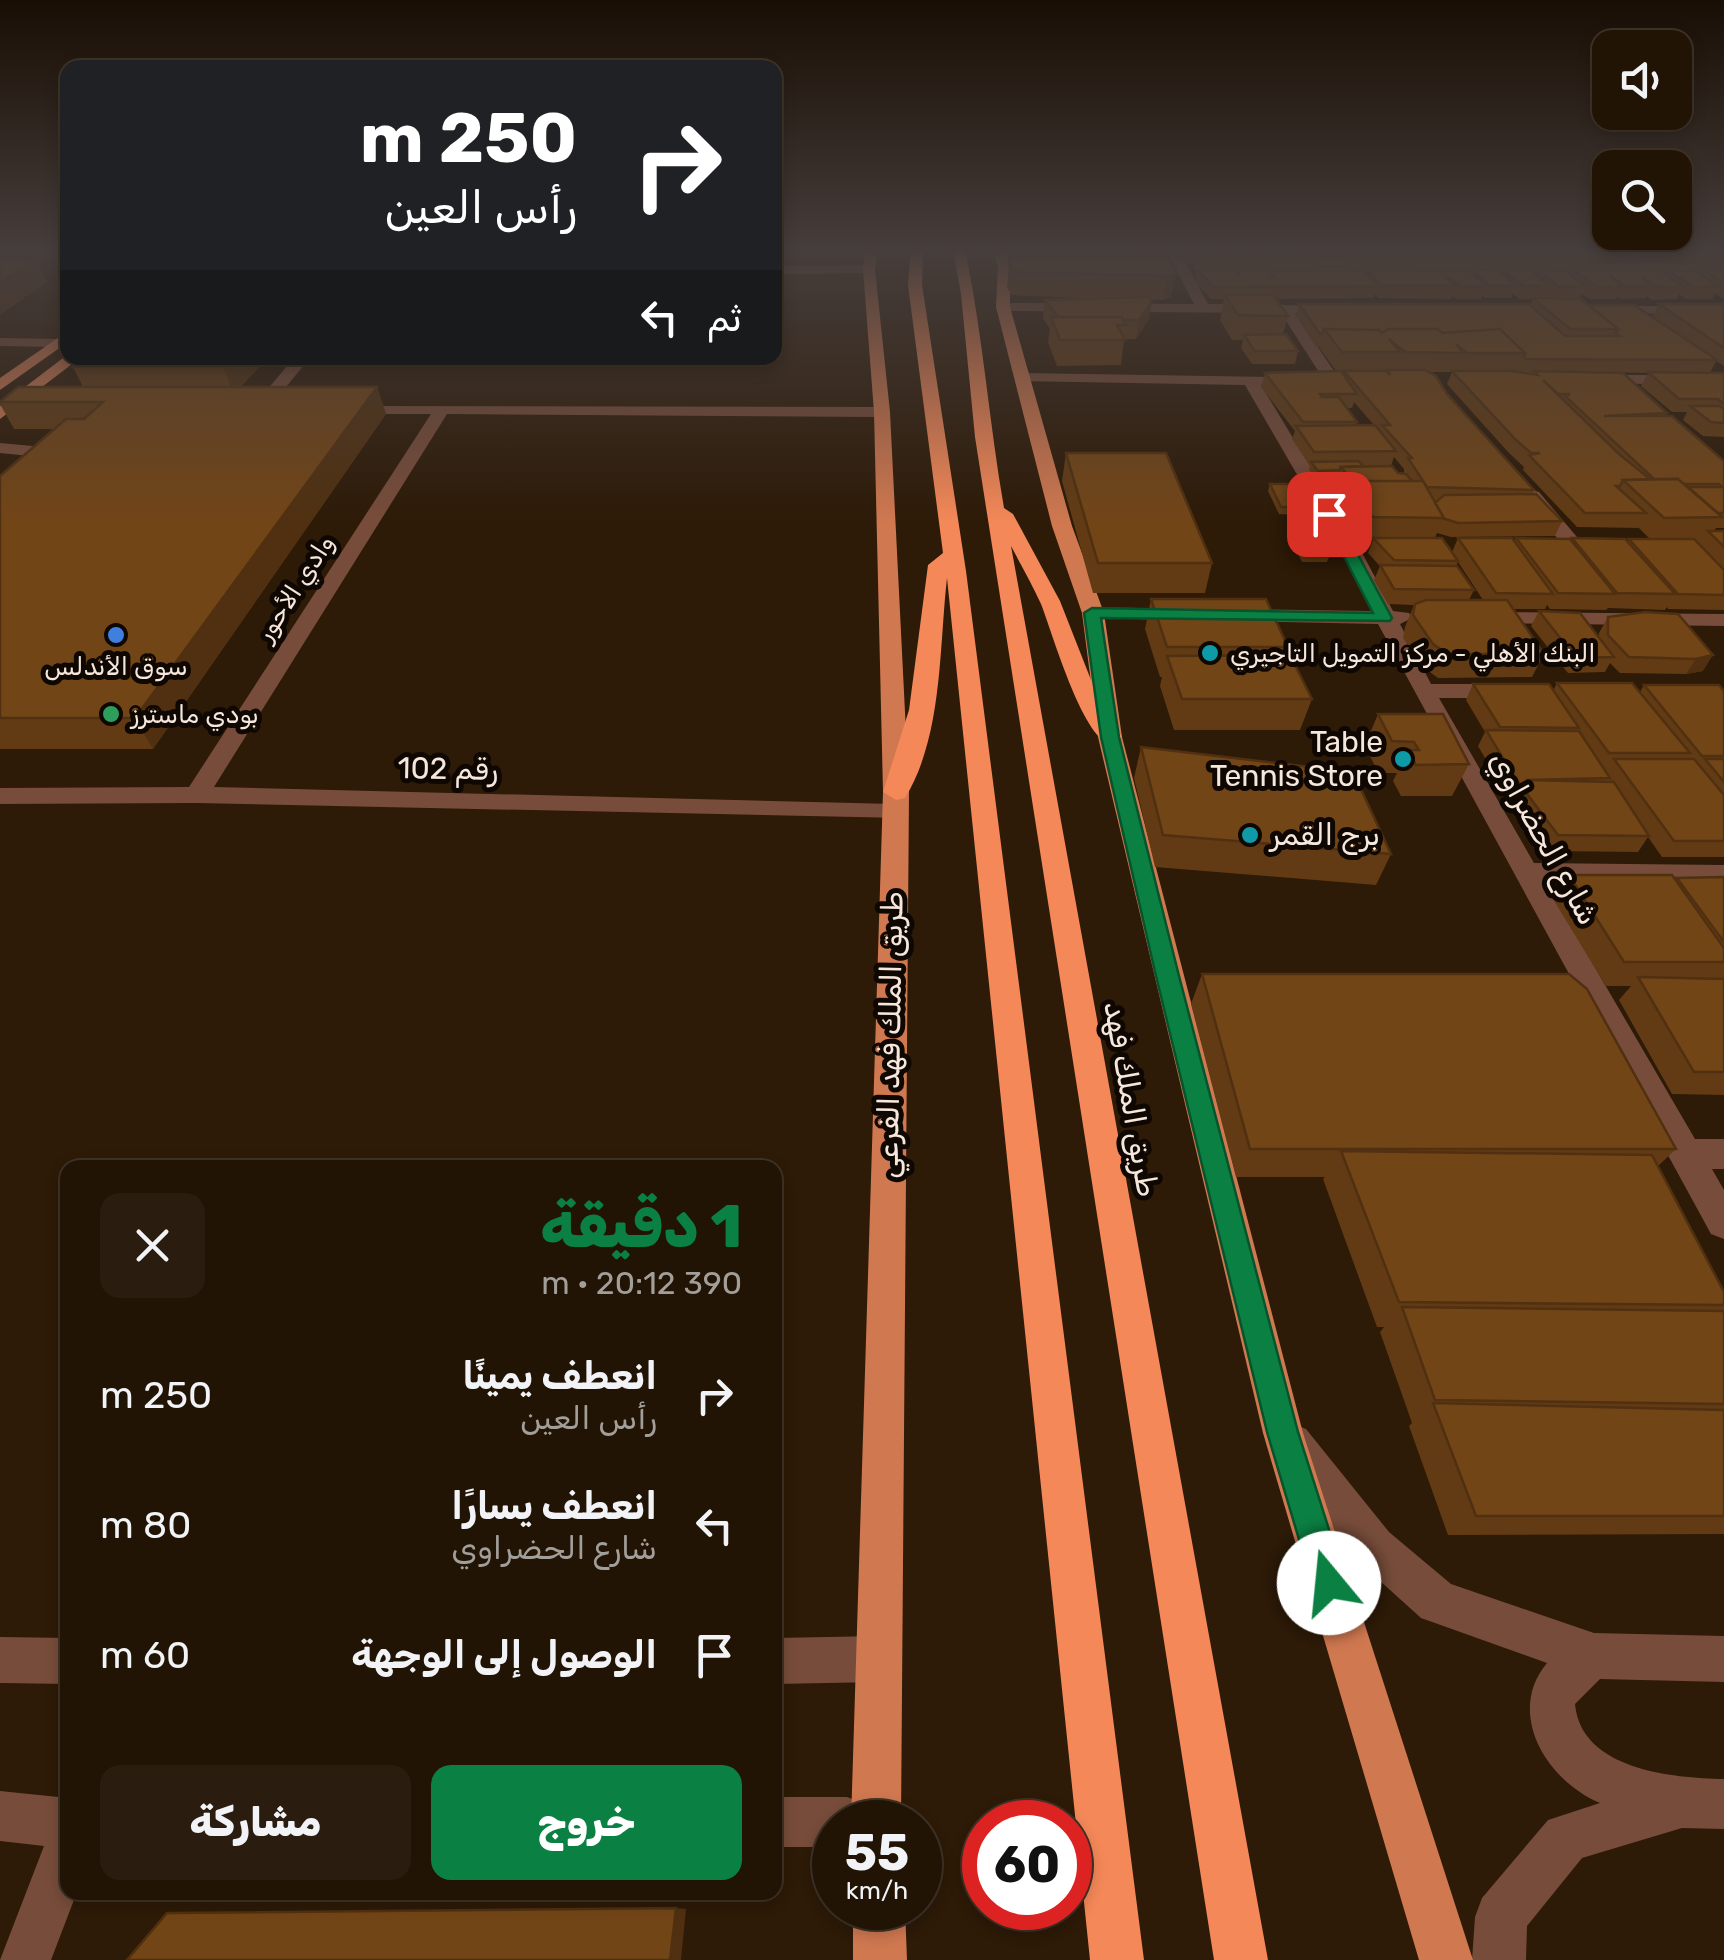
<!DOCTYPE html>
<html lang="ar">
<meta charset="utf-8">
<style>
body{margin:0;font-family:Rubik,"Noto Naskh Arabic",sans-serif;background:#2a1d0f;color:#f1f3f6;direction:rtl;height:100vh;display:flex;flex-direction:column;font-size:38px;white-space:nowrap}
*{box-sizing:border-box;margin:0}
p{font-size:32px;color:#a29e9a}
.icon{flex:none;width:55px;height:55px;fill:none;stroke:currentColor;stroke-width:2;stroke-linecap:round;stroke-linejoin:round}
.map{position:relative;flex:1;overflow:hidden;direction:ltr}
.drawer{position:absolute;left:60px;top:1160px;width:722px;height:740px;display:flex;flex-direction:column;background:#221405;border-radius:20px;box-shadow:0 5px 15px #0003,0 0 0 2px #3f3327;direction:rtl}
.drawer>*{flex:none}
.banner{position:absolute;left:60px;top:60px;width:722px;height:305px;border-radius:20px;box-shadow:0 5px 15px #0003,0 0 0 2px #3f3327;direction:rtl;background:#202124;color:#fff;overflow:hidden}
.tools{position:absolute;left:1592px;top:30px;display:grid;gap:20px}
.tools a{display:grid;place-items:center;width:100px;height:100px;border-radius:20px;background:#221405;box-shadow:0 5px 15px #0003,0 0 0 2px #3f3327;font-size:50px}
.speed{position:absolute;left:812px;top:1800px;display:flex;gap:20px;font-size:50px;font-weight:700;text-align:center}
.speed>*{display:grid;place-content:center;width:130px;height:130px;border-radius:50%;background:#221405;box-shadow:0 5px 15px #0003,0 0 0 2px #3f3327;line-height:1}
.speed small{font-size:25px;font-weight:400}
.speed .limit{border:15px solid #d22;background:#fff;color:#111}
.pin{position:absolute;display:grid;place-items:center;width:85px;height:85px;color:#fff;margin:-42px;border-radius:20px;box-shadow:0 5px 15px #0006}
.me{position:absolute;width:110px;margin:-55px;rotate:343deg;stroke-linejoin:round;filter:drop-shadow(0 0 8px #0008)}
.turn{display:flex;align-items:center;gap:35px;height:210px;padding:0 40px;font-size:45px}
.turn .icon{width:130px;height:130px;stroke-width:2.5}
.turn b{display:block;font-size:70px;line-height:85px}
.then{display:flex;align-items:center;height:95px;padding:0 40px;background:#0003;gap:20px;font-size:38px}
.round{display:grid;place-items:center;flex:none;width:105px;height:105px;border-radius:20px;background:#2a1d0f}
.summary{display:flex;align-items:center;justify-content:space-between;height:170px;padding:0 40px}
h1{font-size:60px;font-weight:800;line-height:75px;color:#0b8043}
.cta{display:flex;gap:20px;margin-top:auto;padding:20px 40px}
.cta a{flex:1;height:115px;border-radius:20px;background:#0b8043;color:#fff;font-size:40px;font-weight:800;line-height:115px;text-align:center}
.cta a+a{background:#2a1d0f;color:#f1f3f6}
ul{padding:0;list-style:none}
li{display:flex;align-items:center;gap:30px;height:130px;padding:0 40px}
li div{flex:1}
li b{display:block;font-size:38px}
li em{font-style:normal}
.map>svg:first-child{display:block}
.lines{fill:none;stroke-linecap:round;stroke-linejoin:round}
.minor{fill:#774c3a;fill-rule:evenodd}
.major{fill:#d07850;fill-rule:evenodd}
.highway{fill:#f48858;fill-rule:evenodd}
.wall{fill:#623b14;fill-rule:evenodd}
.shaded-wall{fill:#503010}
.building{fill:#724517;stroke:#503010;stroke-width:2.5}
.route{fill:#0b8043;stroke:#07532c;stroke-width:2.5}
.shop-dot{fill:#3f7fe0;stroke:#0f0702;stroke-width:4}
.culture-dot{fill:#0f9aa8;stroke:#0f0702;stroke-width:4}
.leisure-dot{fill:#2e9e5b;stroke:#0f0702;stroke-width:4}
.labels{text-anchor:middle;dominant-baseline:central;stroke-width:10;stroke-linejoin:round;paint-order:stroke}
.far-street-label{font-size:25px;fill:#f5e7dc;stroke:#0f0702}
.far-poi-label{font-size:25px;fill:#f5e7dc;stroke:#0f0702;text-anchor:start}
.poi-label{font-size:30px;fill:#f5e7dc;stroke:#0f0702;text-anchor:end}
.street-label{font-size:30px;fill:#f5e7dc;stroke:#0f0702}
</style>
<div class="map">
<svg width="1724" height="1960" viewBox="0 0 1724 1960">
<rect width="100%" height="100%" fill="#2d1a07"/>
<g class="lines">
<path class="minor" d="M1166 249H1178L1208 304 1341 306 1343 309 1336 313H1295L1340 380 1338 383H1326L1281 313 1003 311 996 307 1003 303 1194 304Z
M775 266 869 265 875 269 869 273 775 274Z
M1602 306H1724V314L1597 313 1595 310Z
M0 338 57 339 64 343 57 347 0 346Z
M294 358H310L266 411H254V405Z
M1023 373 1272 377V383L1261 385 1359 547 1393 611 1409 613 1412 618 1400 624 1431 684H1511L1523 691 1511 698H1439L1534 863 1724 865V885L1545 882 1695 1139H1724V1169H1712L1724 1190V1239L1711 1234 1378 624 1232 621 1221 615 1232 609 1371 611 1339 547 1245 385 1017 381V375Z
M1592 375H1724V385L1586 383V377Z
M341 406 882 407 890 412 882 417 447 414 214 787 894 804 903 806 907 812 903 818 196 803 0 804V788L189 787 431 414H347L341 412Z
M0 443 65 449 74 454 7 515 0 517V501L50 458 0 453Z
M1532 490 1539 492 1582 543V551H1568L1525 500 1523 496Z
M1093 607 1186 609 1197 615 1186 621 1086 617 1082 613Z
M1482 612 1724 614V626L1474 623 1471 618Z
M1291 1423 1306 1429 1389 1532 1451 1584 1594 1633 1724 1636V1682L1600 1679 1575 1704C1581 1770 1673 1778 1724 1779V1829L1682 1828 1582 1858 1527 1926 1526 1960H1472L1475 1917 1482 1898 1548 1820 1600 1803C1547 1781 1505 1713 1547 1663L1421 1618 1359 1562 1276 1459 1270 1444 1276 1429Z
M879 1636 895 1643 902 1659 895 1675 879 1682 775 1684V1638Z
M0 1637 68 1638V1684L0 1683Z
M0 1791 68 1798V1892H77L51 1960H0L44 1846 0 1841Z
M775 1797H847L865 1804 872 1822H835V1847H775Z"/>
<path class="major" d="M866 249H878L875 269 890 412 909 792 901 1822H851L883 792 874 412 863 269Z
M993 249H1005L1010 267V307L1072 526 1104 613 1122 737 1303 1433 1473 1960H1419L1263 1433 1098 737 1082 613 1052 526 996 307 998 267Z
M68 331V342L0 390V378Z
M67 355 80 358 0 419V406Z
M853 1908H905L907 1960H853Z"/>
<path class="highway" d="M911 249H923L922 285 966 571 1144 1960H1090L947 578C939 648 943 736 905 798L896 800 883 792 909 710 928 565 943 553 908 285Z
M953 249H965C983 335 989 422 1004 508L1013 514 1060 601 1093 685 1122 737 1110 744C1082 737 1052 632 1041 604 1032 584 1021 565 1011 546L1268 1960H1214L975 437 961 294Z"/>
</g>
<path class="wall" d="M19 249H68V251H20Z
M1036 249H1168L1167 257 1171 297 1163 300H1151L1149 319 1136 339H1124L1121 365 1057 366 1048 342 1050 329 1043 318 1045 300H1068V298H1084L1012 295 1007 288 1009 264 1039 257Z
M1182 249H1724V299L1715 293 1712 299H1686L1679 294 1677 299 1651 300 1647 296 1646 298 1620 299 1617 296 1616 299H1590L1582 293 1579 299 1589 305 1652 317 1659 304H1724V366L1716 361 1710 373H1724V437L1703 436 1683 420 1687 412H1672L1641 386 1648 373 1604 372 1667 413 1666 416 1724 461V528H1716L1714 531H1724V610L1668 609 1667 607 1665 610 1608 608 1606 610 1550 609 1547 605 1545 609H1513L1544 654 1532 677 1438 678 1423 667 1403 638 1405 627 1414 605 1388 604 1374 580 1380 566 1368 553 1373 540 1366 539 1349 534 1331 502 1337 478H1315L1309 469 1310 466 1292 439 1295 431 1261 387 1265 373 1336 371 1319 347H1316L1296 316 1299 304 1530 305 1533 299H1519L1512 293 1511 298H1486L1482 295 1481 299H1456L1452 296 1451 299 1378 298 1375 294 1373 298 1275 299 1288 316 1283 334 1298 351 1295 364H1252L1241 348 1243 340H1232L1220 320 1224 299H1211L1195 282 1197 271 1193 268 1194 263 1180 260ZM1429 372H1452L1447 384 1509 453 1524 467 1523 470 1577 527 1639 528 1650 539H1629L1628 541 1572 538 1571 540 1516 538 1514 542 1458 538 1452 552 1435 538 1437 533 1451 537 1555 536 1562 521 1532 494 1534 490ZM1354 402 1374 425H1356L1357 422 1347 408H1352ZM1394 457 1404 469V474L1398 473 1391 466ZM1458 562 1483 600H1469L1474 590 1456 566Z
M85 358H268L240 387H377L386 414 153 749H0V476L55 429H14L0 404V401L83 387 73 367Z
M1066 453 1212 563 1205 593H1093L1062 481Z
M1270 484 1302 507 1299 515 1279 514 1268 491Z
M1300 546 1330 554 1327 562H1302L1298 554Z
M1151 599 1288 647 1285 655 1312 699 1300 730H1174L1160 686 1162 677H1160L1145 629Z
M1539 611 1599 638V633L1608 617 1678 614 1703 671 1686 674 1620 673 1610 663 1605 672 1568 673 1531 626Z
M1557 683 1640 692 1644 685 1723 690 1724 688V857H1662L1648 837 1638 852 1548 851 1506 794 1478 746 1485 732 1466 700 1473 684 1553 691Z
M1378 714 1469 764 1452 796H1401L1393 781 1397 773H1378L1365 745Z
M1141 747 1391 854 1376 885 1155 867 1134 778Z
M1569 875 1675 880 1677 878 1724 877V1095L1672 1094 1619 1000 1631 986H1606L1553 899Z
M1202 974 1676 1149 1658 1166 1724 1292V1534L1448 1535 1409 1426 1412 1423 1380 1332 1384 1327H1377L1323 1179 1325 1177H1236L1191 1004Z"/>
<path class="shaded-wall" d="M1142 249H1168L1166 263 1139 265Z
M36 259 47 282 0 315V282Z
M1176 273 1171 297 1163 300 1167 276Z
M1152 301 1149 319 1136 339 1139 320Z
M233 358H268L234 394 223 367Z
M377 387 386 414 153 749 135 718Z
M1713 655 1703 671 1686 674 1696 659Z
M676 1908 686 1909 681 1960H670Z"/>
<path class="building" d="M1185 249H1217L1225 260 1200 259 1195 256 1200 253Z
M1219 249H1252L1260 260H1229Z
M1256 249H1307L1316 260H1263Z
M1310 249H1614L1632 261H1576L1566 254 1572 261 1353 260 1347 253H1313Z
M1619 249H1724V261H1637Z
M1057 256 1167 257 1176 273 1167 276 1014 272 1009 264 1011 258Z
M0 259H36L0 282Z
M1316 259H1344L1350 267 1319 266 1316 263Z
M1471 269 1499 270 1516 286H1490Z
M1197 270H1236L1240 275 1239 270H1269L1275 278 1272 271H1364L1377 286 1214 287Z
M1368 270 1470 271 1486 286 1460 287 1451 278H1447L1456 286H1382Z
M1503 270H1532L1549 286H1524Z
M1538 270 1566 271 1585 286 1559 287Z
M1573 270 1662 271 1683 287H1657L1642 277 1651 286 1626 287 1610 275 1621 287H1596Z
M1667 270 1696 271 1718 287H1693Z
M1704 270H1724V283Z
M1225 295H1273L1288 316 1238 315Z
M1149 297 1152 301 1139 320H1123L1122 317H1058L1045 300Z
M1533 298 1581 299 1618 329H1570Z
M1299 304H1529L1565 336H1620L1616 333 1618 329 1589 305H1634L1717 360 1526 359 1524 356 1525 353 1500 329 1442 333 1438 329H1388L1382 333 1379 330 1324 329 1322 334H1320Z
M1659 304H1724V348Z
M1051 317H1122L1126 325H1117L1125 340H1060Z
M1324 329 1379 330 1382 333 1388 329H1438L1442 333 1500 329 1525 353H1467L1456 344 1463 353 1405 352 1389 339 1400 352H1342Z
M1286 334 1298 351H1255L1244 335Z
M85 358H233L223 367H73Z
M1388 370H1425L1436 376 1447 394 1534 490 1427 487 1408 458H1412L1382 425H1390L1344 371H1386L1390 375Z
M1341 371 1357 394H1320L1322 397H1339L1357 422H1303L1265 373Z
M1452 371H1511L1538 375 1534 371 1623 373 1667 413 1604 416H1672L1724 461V513H1718L1688 487H1722L1719 484H1684L1678 479H1654L1565 396 1570 394H1558L1543 380 1619 454 1650 479 1623 480 1620 486H1616L1646 513H1585L1529 455 1540 453H1531L1515 439Z
M1648 372 1724 373V404L1718 399H1679Z
M18 387H377L135 718H0V476L66 419H84L103 402H0Z
M1690 406H1720L1724 409V423L1711 422Z
M1375 425 1396 451 1314 452 1296 426Z
M1066 453H1166L1212 563H1098Z
M1359 461 1363 466 1341 467 1340 470 1318 471 1311 462Z
M1392 466 1398 473 1406 474 1412 481H1342L1340 479 1350 478 1341 467Z
M1678 479 1722 517 1664 518 1623 480Z
M1338 481H1423L1444 518 1374 517 1356 512Z
M1270 484H1290L1302 507H1281Z
M1536 494 1562 521 1458 523 1442 518H1444L1435 503 1444 495Z
M1708 531H1724V547Z
M1373 538H1442L1458 561 1394 560Z
M1458 538H1512L1553 594 1496 593Z
M1516 538 1570 539 1615 594 1558 593Z
M1572 538 1625 539 1675 594 1617 593Z
M1629 539H1694L1724 570V595L1678 594Z
M1300 546H1325L1330 554H1305Z
M1380 565 1457 566 1474 590 1394 589Z
M1151 599H1266L1288 647H1167Z
M1426 600H1507L1544 654H1448L1433 644 1413 615 1415 604Z
M1539 611 1580 613 1614 657 1576 658Z
M1645 612 1678 614 1713 655 1696 659 1629 657 1608 635V617Z
M1290 655 1312 699H1182L1167 656Z
M1557 683H1632L1690 753H1609Z
M1473 684H1549L1579 728 1500 727Z
M1644 685H1719L1724 691V756H1702Z
M1378 714H1443L1469 764 1416 765 1408 750H1419L1414 742 1392 741Z
M1486 730 1579 731 1610 778 1526 780 1614 782 1649 836 1558 835 1515 778Z
M1141 747 1353 772 1391 854 1163 835Z
M1614 759H1694L1724 795V841H1674Z
M1705 759H1724V782Z
M1569 875H1672L1724 948V962H1624Z
M1724 877V942L1677 878Z
M1202 974H1569L1587 989 1676 1149H1250Z
M1638 977 1724 979V1072H1694Z
M1341 1151 1652 1155 1724 1292V1305L1399 1302Z
M1402 1307 1724 1311V1404L1435 1400Z
M1433 1403 1724 1410V1516H1476Z
M676 1908 670 1960H127L167 1913Z"/>
<linearGradient id="sky" x2="0" y2="1"><stop stop-color="#190e04"/><stop offset="0.48" stop-color="#463e3c"/><stop offset="1" stop-color="#463e3c" stop-opacity="0"/></linearGradient>
<rect width="1724" height="523" fill="url(#sky)"/>
<path class="route" d="M1329 509 1336 514 1392 618 1390 621 1101 618 1119 737 1179 976 1298 1432 1346 1583 1341 1595 1329 1600 1317 1595 1312 1583 1267 1432 1156 976 1101 737 1084 613 1092 608 1373 613 1322 514Z"/>
<circle class="shop-dot" cx="116" cy="635" r="10"/>
<g class="culture-dot">
<circle cx="1210" cy="653" r="10"/>
<circle cx="1403" cy="759" r="10"/>
<circle cx="1250" cy="835" r="10"/>
</g>
<circle class="leisure-dot" cx="111" cy="714" r="10"/>
<g class="labels">
<g class="far-street-label">
<text transform="translate(295 588) rotate(-57)">وادي الأحور</text>
</g>
<g class="far-poi-label">
<text x="1230" y="653">البنك الأهلي - مركز التمويل التاجيري</text>
<text x="116" y="666" text-anchor="middle">سوق الأندلس</text>
<text x="131" y="714">بودي ماسترز</text>
</g>
<g class="poi-label">
<text x="1383" y="742">Table<tspan x="1383" dy="34">Tennis Store</tspan></text>
<text x="1270" y="835" text-anchor="start">برج القمر</text>
</g>
<g class="street-label">
<text transform="translate(448 769) rotate(1)">رقم 102</text>
<text transform="translate(1544 838) rotate(61)">شارع الحضراوي</text>
<text transform="translate(890 1035) rotate(-89)">طريق الملك فهد الفرعي</text>
<text transform="translate(1131 1099) rotate(80)">طريق الملك فهد</text>
</g>
</g>
</svg>
<div class="tools">
<a><svg class="icon" aria-label="sound" viewBox="0 0 24 24"><path d="M4 9h4l5-4v14l-5-4H4zM17 9q2 3 0 6"/></svg></a>
<a><svg class="icon" aria-label="search" viewBox="0 0 24 24"><circle cx="10" cy="10" r="6"/><path d="M15 15l6 6"/></svg></a>
</div>
<div class="speed"><div>55<small>km/h</small></div><div class="limit">60</div></div>
<div class="pin" style="left:1329px;top:514px;background:#d93025"><svg class="icon" aria-label="arrive" viewBox="0 0 24 24"><path d="M6 21V4h12l-3 4 3 4H6"/></svg></div>
<svg class="me" style="left:1329px;top:1583px" viewBox="-20 -20 40 40"><circle r="19" fill="#fff"/><path d="M0-13L10 11 0 6-10 11z" fill="#0b8043"/></svg>
<div class="banner">
<div class="turn"><svg class="icon" aria-label="right" viewBox="0 0 24 24"><path d="M7 20v-9h11M14 6l5 5-5 5"/></svg><div><b>250 m</b>رأس العين</div></div>
<div class="then">ثم<svg class="icon" aria-label="left" viewBox="0 0 24 24"><path d="M17 20v-9H6M10 6l-5 5 5 5"/></svg></div>
</div>
<section class="drawer">
<div class="summary"><div><h1>1 دقيقة</h1><p>390 m · 20:12</p></div><a class="round"><svg class="icon" aria-label="close" viewBox="0 0 24 24"><path d="M6 6l12 12M18 6L6 18"/></svg></a></div>
<ul>
<li><svg class="icon" aria-label="right" viewBox="0 0 24 24"><path d="M7 20v-9h11M14 6l5 5-5 5"/></svg><div><b>انعطف يمينًا</b><p>رأس العين</p></div><em>250 m</em></li>
<li><svg class="icon" aria-label="left" viewBox="0 0 24 24"><path d="M17 20v-9H6M10 6l-5 5 5 5"/></svg><div><b>انعطف يسارًا</b><p>شارع الحضراوي</p></div><em>80 m</em></li>
<li><svg class="icon" aria-label="arrive" viewBox="0 0 24 24"><path d="M6 21V4h12l-3 4 3 4H6"/></svg><div><b>الوصول إلى الوجهة</b></div><em>60 m</em></li>
</ul>
<div class="cta"><a>خروج</a><a>مشاركة</a></div>
</section>
</div>
